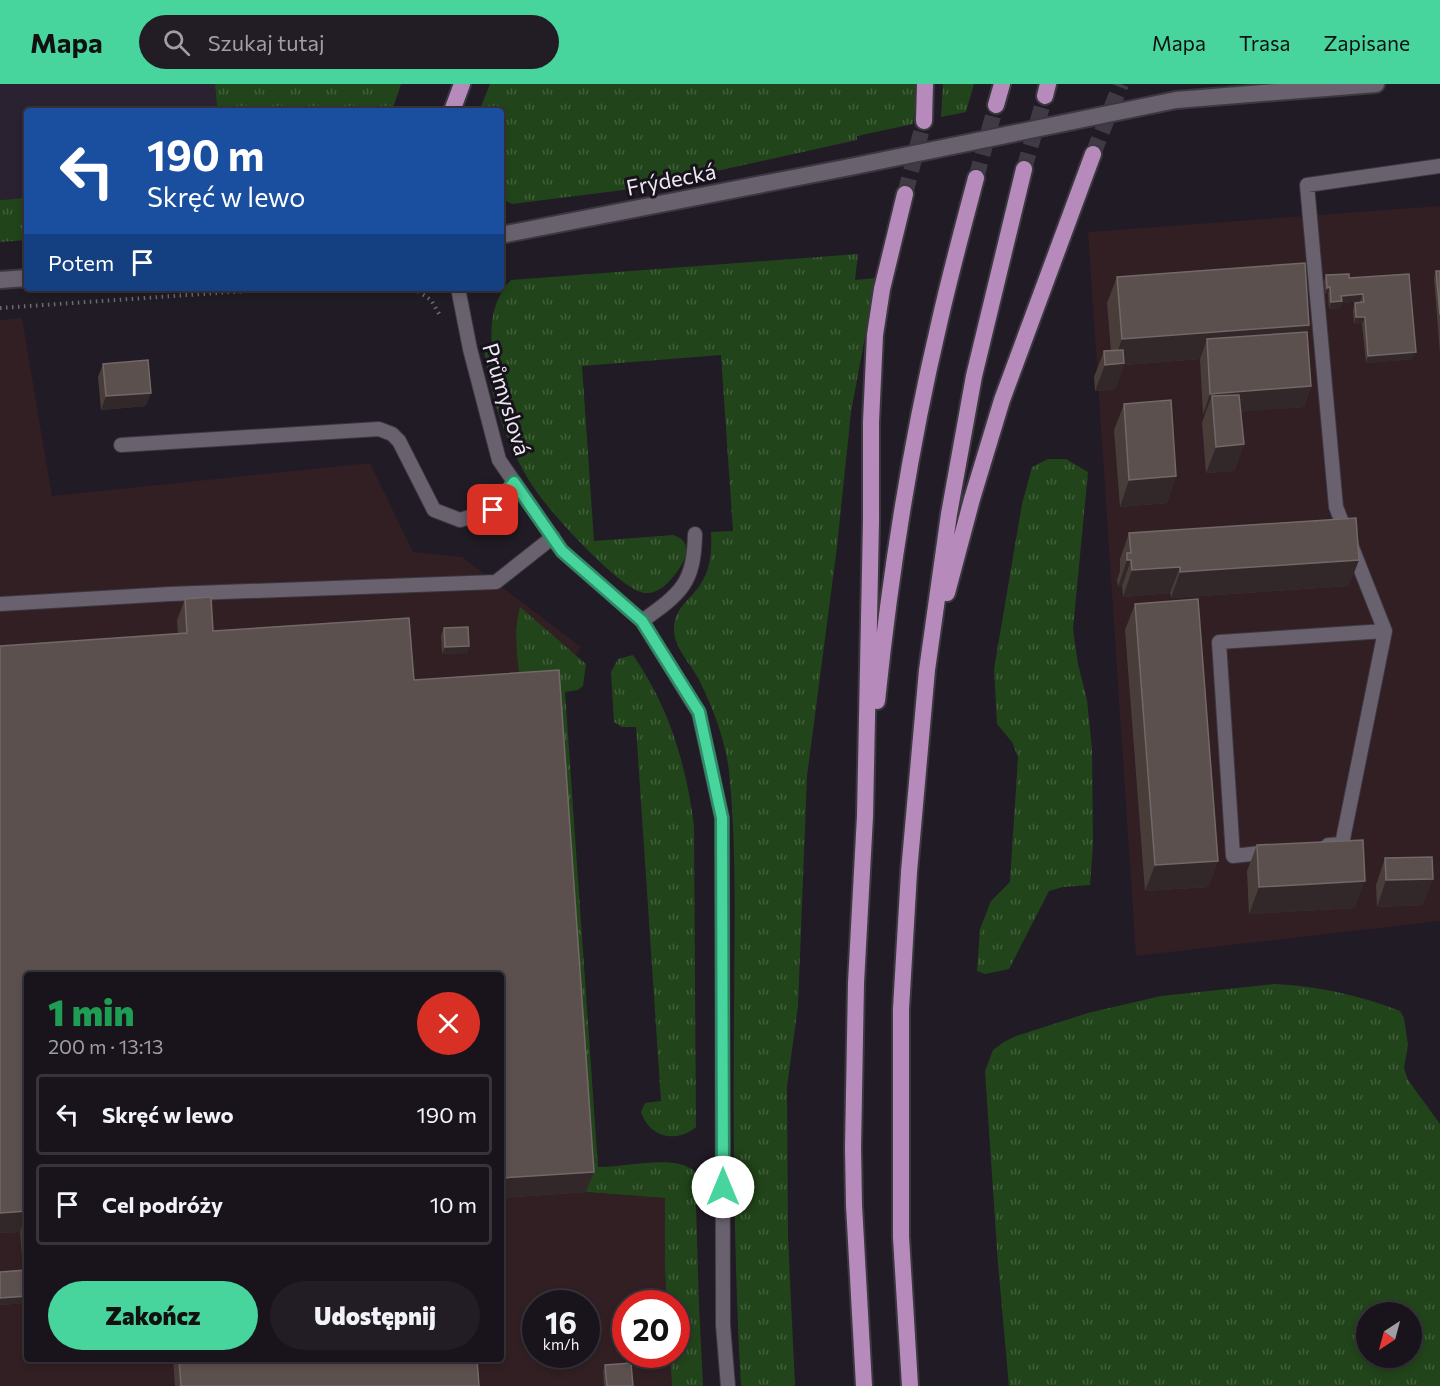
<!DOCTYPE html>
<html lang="pl">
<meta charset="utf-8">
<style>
body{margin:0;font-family:Commissioner,sans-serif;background:#221d25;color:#f1f3f6;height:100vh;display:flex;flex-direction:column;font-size:22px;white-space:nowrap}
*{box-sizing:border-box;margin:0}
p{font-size:20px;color:#9f9ea3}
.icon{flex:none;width:33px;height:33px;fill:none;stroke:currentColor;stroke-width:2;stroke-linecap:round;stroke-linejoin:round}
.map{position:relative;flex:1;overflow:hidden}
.side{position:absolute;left:24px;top:888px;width:480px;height:390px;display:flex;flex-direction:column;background:#19141c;border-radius:6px;box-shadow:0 3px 9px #0003,0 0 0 2px #37333b}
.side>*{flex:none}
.hud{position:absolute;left:24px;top:24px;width:480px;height:183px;border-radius:6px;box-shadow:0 3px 9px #0003,0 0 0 2px #37333b;background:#1a4fa0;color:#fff;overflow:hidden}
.needle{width:39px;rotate:216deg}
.buttons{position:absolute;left:1356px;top:1218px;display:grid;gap:12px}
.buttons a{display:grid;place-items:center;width:66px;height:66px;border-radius:50%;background:#19141c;box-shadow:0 3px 9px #0003,0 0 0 2px #37333b;font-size:30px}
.speed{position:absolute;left:522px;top:1206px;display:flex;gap:12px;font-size:30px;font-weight:700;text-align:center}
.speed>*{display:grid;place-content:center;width:78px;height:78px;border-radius:50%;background:#19141c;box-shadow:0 3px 9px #0003,0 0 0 2px #37333b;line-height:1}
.speed small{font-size:15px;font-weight:400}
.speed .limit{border:9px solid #d22;background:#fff;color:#111}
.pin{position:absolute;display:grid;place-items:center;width:51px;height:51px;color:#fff;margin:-26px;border-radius:12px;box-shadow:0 3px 9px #0006}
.me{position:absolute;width:66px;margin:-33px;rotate:0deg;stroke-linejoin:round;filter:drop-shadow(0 0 4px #0008)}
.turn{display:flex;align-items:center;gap:21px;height:126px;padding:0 24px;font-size:27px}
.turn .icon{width:78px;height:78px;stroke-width:2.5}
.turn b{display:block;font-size:42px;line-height:51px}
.then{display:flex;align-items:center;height:57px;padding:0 24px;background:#0003;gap:12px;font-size:22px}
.round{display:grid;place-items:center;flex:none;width:63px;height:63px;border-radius:32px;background:#221d25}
.overview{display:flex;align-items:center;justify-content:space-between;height:102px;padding:0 24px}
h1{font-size:36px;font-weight:800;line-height:45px;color:#1e9e55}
.button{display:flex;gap:12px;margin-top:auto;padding:12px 24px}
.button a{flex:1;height:69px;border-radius:36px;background:#48d49d;color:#111;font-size:24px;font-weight:800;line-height:69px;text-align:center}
.button a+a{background:#221d25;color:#f1f3f6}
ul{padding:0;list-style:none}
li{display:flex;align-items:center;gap:18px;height:81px;margin:0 12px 9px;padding:0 12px;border:3px solid #37333b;border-radius:6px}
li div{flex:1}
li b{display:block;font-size:22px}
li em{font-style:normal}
header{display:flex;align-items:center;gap:36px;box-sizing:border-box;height:84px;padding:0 30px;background:#48d49d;color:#111}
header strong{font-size:28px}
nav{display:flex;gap:33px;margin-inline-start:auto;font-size:21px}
.search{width:420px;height:54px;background:#221d25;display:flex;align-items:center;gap:15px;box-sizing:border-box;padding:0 21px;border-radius:33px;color:#9f9ea3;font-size:22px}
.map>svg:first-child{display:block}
.built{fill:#2a2131}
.industrial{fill:#311f23;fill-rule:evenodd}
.grass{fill:url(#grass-tufts);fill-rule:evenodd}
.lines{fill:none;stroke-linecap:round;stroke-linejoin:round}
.trunk-tunnel{stroke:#403a44;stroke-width:16;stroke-dasharray:16 8;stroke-linecap:butt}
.service-casing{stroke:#3c3840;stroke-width:16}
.secondary-casing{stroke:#3c3840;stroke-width:20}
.trunk-casing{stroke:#3c3840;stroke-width:20}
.path{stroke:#6e6972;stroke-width:4;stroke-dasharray:1.5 4.5;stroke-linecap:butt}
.service{stroke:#69626e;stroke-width:14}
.secondary{stroke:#69626e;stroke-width:16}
.trunk{stroke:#b68bbc;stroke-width:16}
.secondary-bridge-casing{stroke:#3c3840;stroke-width:20;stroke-linecap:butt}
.secondary-bridge{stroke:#69626e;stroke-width:16}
.wall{fill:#493d3a}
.shaded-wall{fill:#322829}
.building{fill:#5b504d;stroke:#726867;stroke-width:1.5}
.route-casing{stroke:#2f8a66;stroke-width:15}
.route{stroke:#48d49d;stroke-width:10}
.labels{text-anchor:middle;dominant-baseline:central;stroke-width:6;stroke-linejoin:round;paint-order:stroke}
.street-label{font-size:22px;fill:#eeeaf1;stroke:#17121c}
</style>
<header>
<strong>Mapa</strong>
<div class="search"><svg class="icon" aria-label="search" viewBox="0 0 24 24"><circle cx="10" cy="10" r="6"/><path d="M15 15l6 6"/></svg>Szukaj tutaj</div>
<nav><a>Mapa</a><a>Trasa</a><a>Zapisane</a></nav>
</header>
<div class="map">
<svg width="1440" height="1302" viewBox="0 0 1440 1302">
<defs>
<pattern id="grass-tufts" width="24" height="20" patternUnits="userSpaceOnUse" patternTransform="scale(1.5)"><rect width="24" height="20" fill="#22441a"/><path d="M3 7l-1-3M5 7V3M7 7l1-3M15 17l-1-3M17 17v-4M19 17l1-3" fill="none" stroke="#425f3c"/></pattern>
</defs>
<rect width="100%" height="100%" fill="#211b25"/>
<path class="built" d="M0 0H215L217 23 177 27H27V114L0 116Z"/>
<path class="industrial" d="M1440 122V837L1136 872 1088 148Z
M22 234 52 412 370 379 413 468 462 473 581 563 552 606 586 1108 665 1114V1185L667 1219 626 1220V1270L670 1271 672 1302H0V236ZM27 891H501V1275H27ZM536 1220H586V1270H536Z"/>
<path class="grass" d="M215 0H401L392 27H177L217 23Z
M490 0H915L916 15 913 40 857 52V56L639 104 512 120 501 114V27H479Z
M943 0H974L966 28 941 33Z
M27 114V156L0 158V116Z
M858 170 855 196 876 194 851 328 837 463 807 692 798 922 787 1003 788 1153 795 1302H741C734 1179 733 1057 734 934 734 855 737 776 730 698 728 663 714 625 698 594 690 579 674 563 674 546 673 525 690 516 700 501 711 485 712 467 711 448L733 447 721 271 582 282 594 457 673 451C697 458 683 482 672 494 666 502 656 510 645 509 622 507 557 435 542 415 528 397 517 376 508 355 496 328 489 297 484 267L492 266C490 240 492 216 511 196Z
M1048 375H1066L1088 388 1073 545 1078 580 1087 616 1092 665 1093 761 1090 801 1063 803 1049 807 1009 885 985 890 977 887 980 845 991 817 1010 798 1018 673 1012 658 997 640 994 585 1022 420 1032 383Z
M520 523 586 580 583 602 578 606 565 608 598 1083C624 1084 676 1069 695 1088L699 1221 703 1302H672L670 1271 676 1270V1220L667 1219 665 1185V1114L586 1108 552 606 521 608C519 581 512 550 520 523Z
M633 571C669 623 686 679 694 742L696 1043C676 1060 649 1053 641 1028L645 1019 661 1017 636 643H622L614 638 611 588 618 575Z
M1274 900C1317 902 1359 911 1400 927L1404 934 1408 961 1404 984 1408 996 1440 1040V1302H1009L998 1180 985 987 993 966 1004 958 1016 952 1088 929 1161 912ZM1366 1228H1412V1274H1366Z"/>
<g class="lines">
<path class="trunk-tunnel" d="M1093 70 1121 0
M1024 85 1045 12
M976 94 996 21
M905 110 924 37"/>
<g class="service-casing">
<path id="service" d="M458 204 470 265 499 376 562 467 642 537 699 629 722 734 723 1241 728 1302
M121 361 379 345 392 350 399 357 434 426 460 436 493 426 514 398
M0 520 170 510 496 498 553 453
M642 537C681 509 694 500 695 450
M1328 761 1342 760 1385 547
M1270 768 1233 772 1219 558 1385 547 1336 423 1307 101 1440 82"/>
</g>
<g class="secondary-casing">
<path id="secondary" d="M1176 16 1376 0
M501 151 850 83
M0 196 27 194"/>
</g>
<g class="trunk-casing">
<path id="trunk" d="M1045 12 1048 0
M996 21 1002 0
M452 27 462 0
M924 37 925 0
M947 509 972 415 1002 316 1093 70
M877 617C890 492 910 363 939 240 950 191 963 143 976 94
M864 1302 854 1121 853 1064 856 899 865 732 871 437V338L875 251 882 205 905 110
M910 1302 901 1153V925L909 788 927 586 949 430 974 292 1024 85"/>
</g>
<path class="path" d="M413 204 431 216 441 233
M0 224 290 204"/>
<use href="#service" class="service"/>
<use href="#secondary" class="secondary"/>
<use href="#trunk" class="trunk"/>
<g class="secondary-bridge-casing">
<path id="secondary-bridge" d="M850 83 1176 16"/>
</g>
<use href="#secondary-bridge" class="secondary-bridge"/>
</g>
<path class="wall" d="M1436 187H1440V270L1434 194Z
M1326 191 1349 194 1413 275 1366 279 1362 240H1354L1353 226 1355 219 1360 218V217L1342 219 1340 224 1329 225 1328 210H1325L1324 198Z
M1117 193 1309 241 1307 248 1311 302 1304 323 1241 327 1244 360 1234 387 1206 389 1202 339 1205 330H1203L1200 275 1124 281 1115 305 1095 307 1094 293 1104 267H1111L1107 219Z
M103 280 146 322 101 326 98 293Z
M1124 320 1176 392 1167 419 1120 423 1114 346Z
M1129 449 1349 502 1171 514 1170 509 1123 513 1122 502 1118 503 1117 496 1120 487V475Z
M211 513 213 547 409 534 414 596 559 586 594 1088 586 1108 501 1114V891H27V1219L0 1221V1188L23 1187 20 1148 0 1149V562L178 550 177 536 185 515Z
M1135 520 1218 777 1208 803 1145 807 1125 546Z
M444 544 469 562 467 569 442 570 441 551Z
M1257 761 1355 824 1249 830 1247 787Z
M1385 774 1423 821 1377 823 1376 801Z
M173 1275H477L479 1302H175Z
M605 1281 633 1302H604L603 1288Z"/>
<path class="shaded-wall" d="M1330 203 1328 210H1325L1327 204Z
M1363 210 1360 217 1342 219 1340 224 1329 225 1331 218 1341 212Z
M1356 233H1365L1362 240H1354Z
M1309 241 1300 268 1207 255 1200 275 1124 281 1115 305 1095 307 1105 281 1113 280 1122 255Z
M1416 268 1413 275 1366 279 1368 272Z
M1311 302 1304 323 1213 330 1212 312 1205 330H1203L1210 310Z
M151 309 146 322 101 326 106 312Z
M1244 360 1234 387 1206 389 1216 363Z
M1176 392 1167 419 1120 423 1129 396Z
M1127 476H1131L1122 502 1118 503Z
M1359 476 1349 502 1171 514 1180 488Z
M1180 483 1170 509 1123 513 1132 486Z
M469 562 467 569 442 570 445 563Z
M1218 777 1208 803 1145 807 1155 781Z
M1433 795 1423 821 1377 823 1386 796Z
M1365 797 1355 824 1249 830 1259 803Z
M594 1088 586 1108 501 1114V1094Z
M27 1127V1147L23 1140 20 1148 0 1149V1129Z
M27 1212V1219L0 1221V1214Z"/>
<path class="building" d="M1305 179 1309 241 1122 255 1117 193Z
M1436 187H1440V231Z
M1349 190V194L1409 190 1416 268 1368 272 1365 233H1356L1355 219 1364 218 1363 210 1341 212 1342 217 1331 218 1330 203 1327 204 1326 191Z
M1307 248 1311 302 1210 310 1207 255Z
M1123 266 1124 279 1105 281 1104 267Z
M148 276 151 309 106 312 103 280Z
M1239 311 1244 360 1216 363 1212 312Z
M1171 316 1176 392 1129 396 1124 320Z
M1356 434 1359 476 1180 488V483L1132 486 1131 476H1127V469H1131L1129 449Z
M211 513 213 547 409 534 414 596 559 586 594 1088 501 1094V891H27V1127L0 1129V562L187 549 185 515Z
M1198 515 1218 777 1155 781 1135 520Z
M468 543 469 562 445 563 444 544Z
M1363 756 1365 797 1259 803 1257 761Z
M1432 773 1433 795 1386 796 1385 774Z
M23 1140H27V1212L0 1214V1188L26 1186Z
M179 1275H477L479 1302H181Z
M631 1279 633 1302H607L605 1281Z"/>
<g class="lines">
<g class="route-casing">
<path id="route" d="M493 426 514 398 562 467 642 537 699 628 722 734 723 1103"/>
</g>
<use href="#route" class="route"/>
</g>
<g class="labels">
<g class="street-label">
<text transform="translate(671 95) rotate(-11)">Frýdecká</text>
<text transform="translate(507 315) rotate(73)">Průmyslová</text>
</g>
</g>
</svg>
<div class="buttons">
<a><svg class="needle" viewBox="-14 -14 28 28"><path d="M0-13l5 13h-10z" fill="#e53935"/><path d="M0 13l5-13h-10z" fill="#9f9ea3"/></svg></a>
</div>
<div class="speed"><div>16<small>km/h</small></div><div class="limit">20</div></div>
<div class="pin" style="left:493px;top:426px;background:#d93025"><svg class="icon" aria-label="arrive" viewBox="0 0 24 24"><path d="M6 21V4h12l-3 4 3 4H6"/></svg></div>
<svg class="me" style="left:723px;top:1103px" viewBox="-20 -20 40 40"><circle r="19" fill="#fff"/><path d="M0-13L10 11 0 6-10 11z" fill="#48d49d"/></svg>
<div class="hud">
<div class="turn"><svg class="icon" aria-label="left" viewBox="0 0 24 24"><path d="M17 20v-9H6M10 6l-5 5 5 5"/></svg><div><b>190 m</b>Skręć w lewo</div></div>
<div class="then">Potem<svg class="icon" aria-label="arrive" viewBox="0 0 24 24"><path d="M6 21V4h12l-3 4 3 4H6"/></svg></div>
</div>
<section class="side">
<div class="overview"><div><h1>1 min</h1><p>200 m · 13:13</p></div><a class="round" style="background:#d93025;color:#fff"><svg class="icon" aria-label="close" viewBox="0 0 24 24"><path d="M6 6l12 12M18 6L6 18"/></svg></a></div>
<ul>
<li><svg class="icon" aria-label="left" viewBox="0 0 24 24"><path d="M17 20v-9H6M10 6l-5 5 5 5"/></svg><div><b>Skręć w lewo</b></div><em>190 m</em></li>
<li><svg class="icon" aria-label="arrive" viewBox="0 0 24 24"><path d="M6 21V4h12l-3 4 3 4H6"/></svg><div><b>Cel podróży</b></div><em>10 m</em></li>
</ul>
<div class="button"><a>Zakończ</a><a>Udostępnij</a></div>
</section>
</div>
